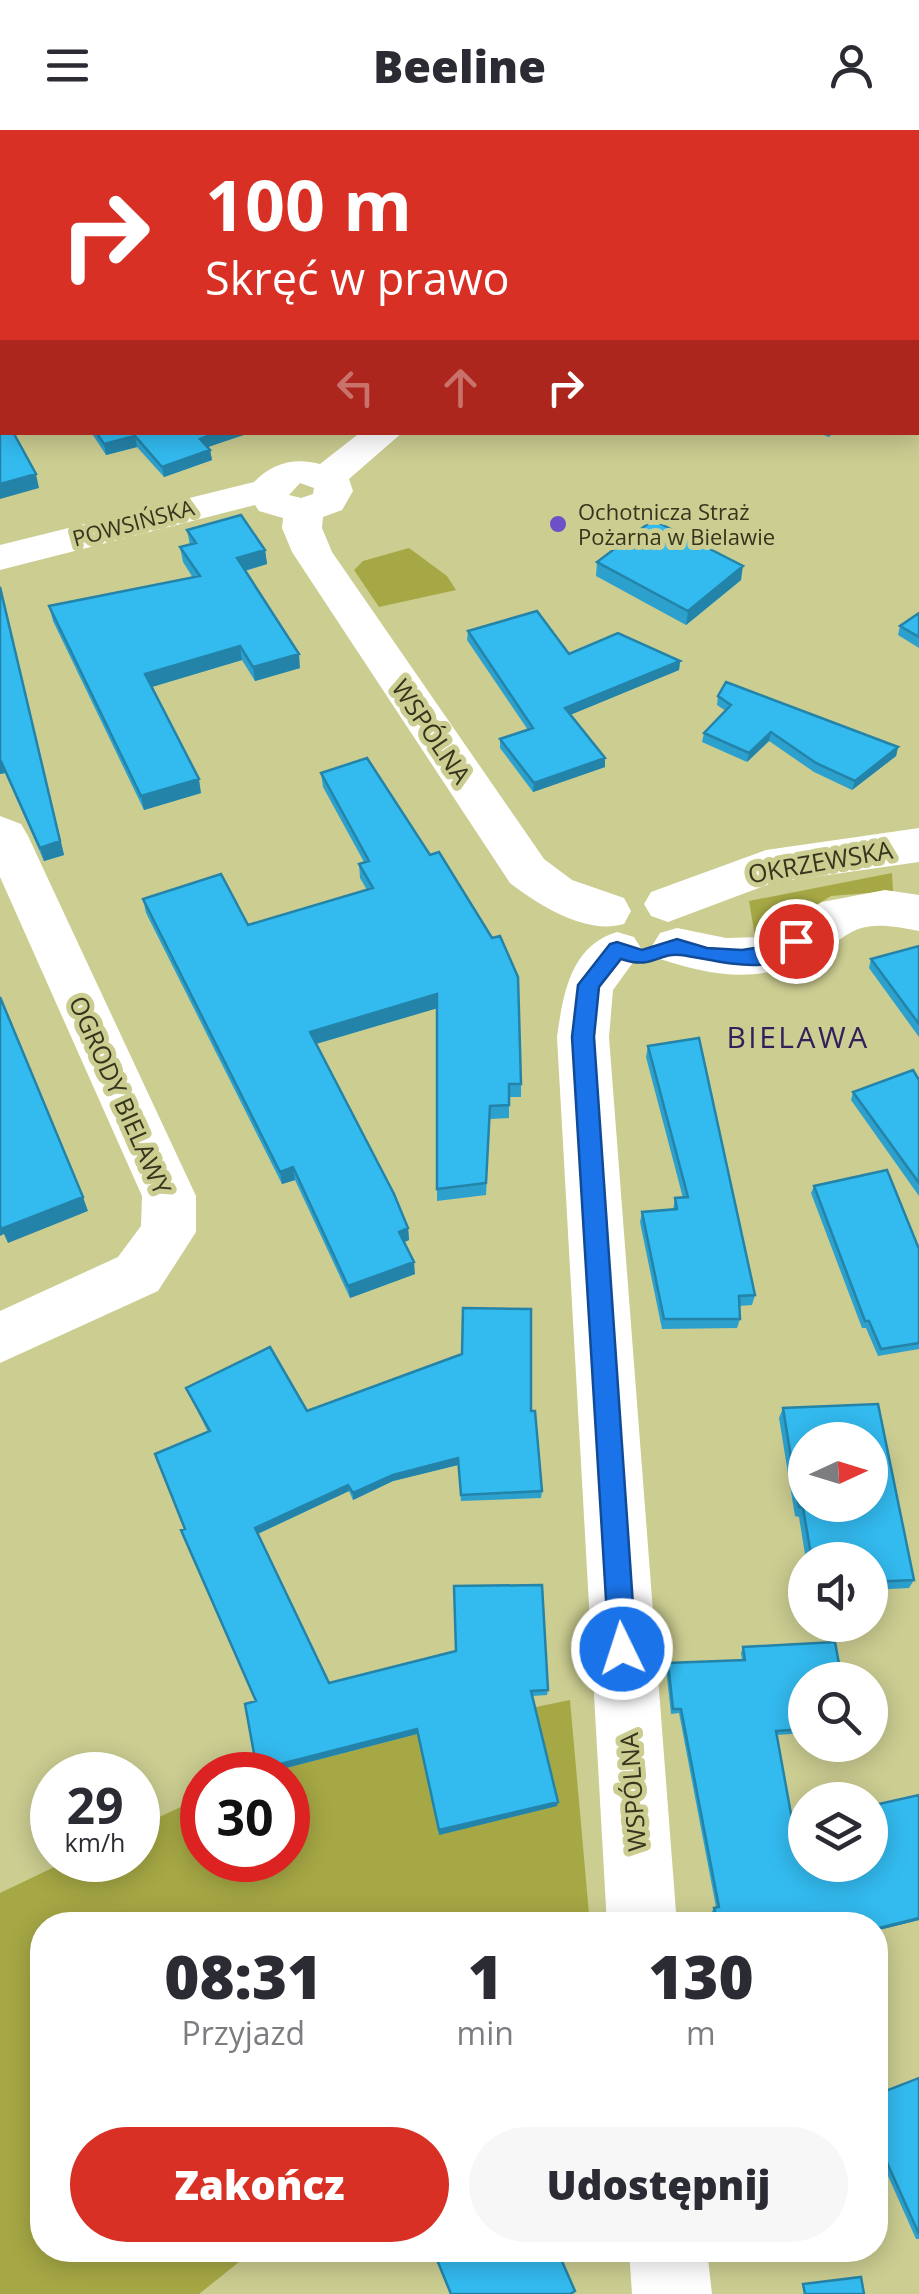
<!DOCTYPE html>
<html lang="pl">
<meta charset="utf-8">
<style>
body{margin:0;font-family:"Open Sans",sans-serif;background:#f7f7f7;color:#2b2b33;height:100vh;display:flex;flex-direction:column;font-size:38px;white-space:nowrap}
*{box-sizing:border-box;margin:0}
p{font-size:32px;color:#7c7c81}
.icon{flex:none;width:55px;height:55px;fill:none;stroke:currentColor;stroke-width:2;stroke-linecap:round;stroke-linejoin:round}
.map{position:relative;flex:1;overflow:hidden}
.drawer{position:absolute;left:30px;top:1782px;width:858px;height:350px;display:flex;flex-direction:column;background:#fff;border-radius:40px;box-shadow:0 5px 25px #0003}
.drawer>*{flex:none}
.top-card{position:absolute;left:0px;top:0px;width:920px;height:305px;box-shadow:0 5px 25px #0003;background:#d93025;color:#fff;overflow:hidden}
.needle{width:65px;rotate:86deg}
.fabs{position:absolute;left:788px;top:1292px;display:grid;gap:20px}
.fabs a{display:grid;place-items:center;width:100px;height:100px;border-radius:50%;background:#fff;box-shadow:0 5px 25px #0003;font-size:50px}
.speed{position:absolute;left:30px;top:1622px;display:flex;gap:20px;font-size:50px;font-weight:700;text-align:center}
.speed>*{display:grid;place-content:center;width:130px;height:130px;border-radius:50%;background:#fff;box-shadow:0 5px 25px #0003;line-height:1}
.speed small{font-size:25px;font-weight:400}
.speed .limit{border:15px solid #d22;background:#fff;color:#111}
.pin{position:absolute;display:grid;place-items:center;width:85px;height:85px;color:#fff;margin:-42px;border:5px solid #fff;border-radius:50%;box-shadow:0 2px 10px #0007}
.me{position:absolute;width:110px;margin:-55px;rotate:356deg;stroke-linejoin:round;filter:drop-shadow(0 0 8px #0008)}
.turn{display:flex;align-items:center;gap:35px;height:210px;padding:0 40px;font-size:45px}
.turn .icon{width:130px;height:130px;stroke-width:2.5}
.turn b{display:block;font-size:70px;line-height:85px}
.lanes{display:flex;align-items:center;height:95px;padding:0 40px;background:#0003;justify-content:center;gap:50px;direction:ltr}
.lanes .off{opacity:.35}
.eta{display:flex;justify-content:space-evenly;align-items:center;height:170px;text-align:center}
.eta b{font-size:60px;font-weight:800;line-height:70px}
.primary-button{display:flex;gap:20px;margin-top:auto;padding:20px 40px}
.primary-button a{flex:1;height:115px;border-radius:60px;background:#d93025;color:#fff;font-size:40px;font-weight:800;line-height:115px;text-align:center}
.primary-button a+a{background:#f7f7f7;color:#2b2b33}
header{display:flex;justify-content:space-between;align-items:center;height:130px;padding:0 40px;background:#fff;font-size:45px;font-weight:800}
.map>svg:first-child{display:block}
.green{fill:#a6a845}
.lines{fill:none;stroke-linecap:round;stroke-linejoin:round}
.minor{fill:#fff;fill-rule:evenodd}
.wall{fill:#2ca1ce}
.shaded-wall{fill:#2483a8}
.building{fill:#33bbf0;stroke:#2483a8;stroke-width:2.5;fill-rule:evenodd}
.route{fill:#1a73e8;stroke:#114b97;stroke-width:2.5}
.poi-dot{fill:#6d4fc8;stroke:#cbcd91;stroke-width:4}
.labels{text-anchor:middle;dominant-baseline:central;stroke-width:10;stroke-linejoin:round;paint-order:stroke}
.far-poi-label{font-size:22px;fill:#35351d;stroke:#cbcd91;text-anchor:start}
.far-street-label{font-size:22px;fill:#35351d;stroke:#cbcd91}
.street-label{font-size:25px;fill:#35351d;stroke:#cbcd91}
.quarter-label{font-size:30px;letter-spacing:2.5px;fill:#2f215b;stroke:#cbcd91}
</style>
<header><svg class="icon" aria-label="menu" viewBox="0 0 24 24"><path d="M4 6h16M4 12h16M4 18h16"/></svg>Beeline<svg class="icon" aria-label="person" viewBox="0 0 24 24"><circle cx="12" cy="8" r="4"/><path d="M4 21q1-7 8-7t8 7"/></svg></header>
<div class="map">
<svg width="919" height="2164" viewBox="0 0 919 2164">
<rect width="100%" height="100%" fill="#cbcd91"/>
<path class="green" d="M409 418 447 446 456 460 379 477 354 440 363 431Z
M892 743 893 761 831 766 778 799 755 807 749 771Z
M570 1570 590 1795H42V2120H254L199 2164H0V1763L69 1730H138V1697L202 1667V1730H288V1645H259L463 1592Z"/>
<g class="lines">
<path class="minor" d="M361 302H403L349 349 353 361 342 380 323 387 322 398 332 422 544 729 572 750 624 768 631 781 624 794C586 805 540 776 510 753L292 422 282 398 283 388 259 381 255 375 0 440V415L254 352C272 333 294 327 320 334ZM300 353 314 358 313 364 301 368 289 365Z
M0 686 21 694 28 706 196 1066V1102L158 1161 0 1233V1181L118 1127 141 1096 142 1066 0 747Z
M919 698V732L772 753 668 792 651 786 644 774 651 762 766 720Z
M885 760 919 765V801C841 784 855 811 797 834 749 853 707 844 660 829L652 816 660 803 677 798 726 808 763 807 822 772Z
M617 802 634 807 642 820 613 860 609 907 677 1795H607L557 907C563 865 570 816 617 802Z
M629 2120H707L712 2164H632Z"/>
</g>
<path class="wall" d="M91 302H250L208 317 210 320 212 330 164 347 137 317 106 325Z
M816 302H834L829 307Z
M187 400 265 420 267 434 245 441 300 538 255 551 242 530 152 557 201 663 144 680 53 491 49 476 193 448 183 432 180 417 190 415Z
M597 432 741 450 686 495 596 446Z
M0 456 64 725 44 731 5 643 0 644Z
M919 483V518L898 505 900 496Z
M468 501 569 524 680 531 679 540 570 585 605 637 533 662 500 618V609L528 600 467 510Z
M718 566 898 617 896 626 852 660 814 642 769 611 747 632 702 612 704 603 726 581 717 575Z
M321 643 521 954V967H509V988L490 989 486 1065 437 1071V878L316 914 408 1098 409 1110 404 1112 415 1144 350 1168 295 1050 282 1054 146 783 143 769 248 795 367 760 360 748 359 734 364 732 323 657Z
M919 816V907L869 838 871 829Z
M648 916 755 1165 752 1175 739 1176 740 1189 737 1198 662 1199 640 1092 642 1082 673 1080 675 1068H683L646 927Z
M919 950V1066L851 970 853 962Z
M814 1056 919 1119V1219L878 1226 866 1198H862L811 1063Z
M186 1258 307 1281H531L542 1361 541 1368 461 1371 458 1335 393 1351 353 1370 349 1361 258 1404 329 1553 548 1560 547 1565 532 1566 557 1676 439 1705 417 1604 259 1645 256 1571 185 1399 208 1302Z
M783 1278 914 1450 909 1458 870 1460V1430H806L799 1387 795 1386 779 1288Z
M743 1517 805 1550V1603L777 1605 793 1695 919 1665V1790L875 1801V1795H716L712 1781 716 1777 679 1583 671 1584 666 1538 668 1533 742 1530 741 1523Z
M919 1948V2109H916L881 2030Z"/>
<path class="shaded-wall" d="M645 0H671L664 2H637Z
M218 302 250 303 202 319 200 309Z
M135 306 137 317 106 325 104 314Z
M210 320 212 330 164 347 162 337Z
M36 344 39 358 0 369V354Z
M265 420 267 434 239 442 237 428Z
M743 436 741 450 686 495 688 481Z
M0 456 64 725 44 731 40 718Z
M240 516 242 530 148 558 145 544Z
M299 524 300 538 255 551 253 537Z
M680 531 679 540 565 587V578Z
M771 602 769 611 747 632 749 623Z
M898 617 896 626 852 660 855 651Z
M605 628V637L533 662 534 653Z
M0 629 5 643 0 644Z
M199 649 201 663 144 680 141 666Z
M437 864 438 878 312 915 310 902Z
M293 1037 295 1050 282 1054 280 1042Z
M83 1067 88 1081 8 1113 4 1104 0 1106V1094Z
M408 1098 409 1110 400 1114 399 1102Z
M414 1132 415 1144 350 1168 348 1156Z
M458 1328V1335L393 1351 353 1370V1363L393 1345Z
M348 1355 349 1361 257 1404 255 1398Z
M417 1599V1604L259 1645 257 1640Z
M558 1672 557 1676 439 1705V1700Z
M919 1788V1790L875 1801V1799Z"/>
<path class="building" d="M220 0H241L243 2H209Z
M410 0H505L498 2H408Z
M831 0H919V44L918 45V2H828Z
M918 69 919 70V152L918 153Z
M918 205H919V257L918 259Z
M13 302 36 344 0 354V304Z
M96 302H218L200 309 210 320 162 337 135 306 104 314Z
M241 385 265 420 237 428 299 524 253 537 240 516 145 544 199 649 141 666 49 476 200 446 180 417 196 413 187 400Z
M653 390 743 436 688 481 597 432Z
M0 457 60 711 40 718 0 629Z
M537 481 569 524 618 503 680 531 565 578 605 628 534 653 500 609 533 598 468 501Z
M919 483V507L900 496Z
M726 552 898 617 855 651 816 633 771 602 749 623 704 603 731 575 718 566Z
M367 628 430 725 439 722 492 808 500 806 518 847 521 954H509V975L490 976 486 1053 437 1059V864L310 902 394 1064 408 1098 399 1102 414 1132 348 1156 293 1037 280 1042 143 769 221 744 248 795 373 758 359 734 369 731 321 643Z
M919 816V894L871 829Z
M0 867 83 1067 1 1099 0 1095Z
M699 908 755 1165 739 1166 740 1189H664L642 1082 677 1079 675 1068 688 1067 648 916Z
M913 940 919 950V1053L853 962Z
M887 1040 919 1119V1213L881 1219 869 1191H865L814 1056Z
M463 1178 531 1179V1281H535L542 1361 461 1365 458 1328 393 1345 353 1363 348 1355 255 1398 329 1553 456 1521 454 1456 542 1455 548 1560 531 1561 558 1672 439 1700 417 1599 257 1640 245 1574 256 1571 181 1400 185 1399 155 1324 210 1301 186 1258 270 1217 307 1281 462 1224Z
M878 1274 914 1450 870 1452V1430H812L803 1378 799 1377 783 1278ZM805 1310H870V1375H805Z
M835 1512 842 1550H805V1599L776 1601 793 1695 805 1692V1735H870V1676L919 1665V1788L875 1799V1795H719L714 1778 719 1777 681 1579H673L668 1533 745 1530 743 1517Z
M919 1948V2104L885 2028 875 2032V1965Z
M433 2120H557L575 2161 570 2164H451Z
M861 2147 864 2164H805L803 2154Z"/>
<path class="route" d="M796 804 807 811C778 851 719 830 681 825 657 822 654 840 621 829L599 857 594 907 636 1519 632 1529 622 1532 613 1529 609 1519 572 907 578 855 610 814 617 812 642 820 677 809 707 818 742 820 774 815Z"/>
<circle class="poi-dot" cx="558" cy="394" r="10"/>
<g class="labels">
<g class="far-poi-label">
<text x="578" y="381">Ochotnicza Straż<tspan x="578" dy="25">Pożarna w Bielawie</tspan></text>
</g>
<g class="far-street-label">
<text transform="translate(133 392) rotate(-15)">POWSIŃSKA</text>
</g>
<g class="street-label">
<text transform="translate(432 601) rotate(56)">WSPÓLNA</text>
<text transform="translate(820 731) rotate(-10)">OKRZEWSKA</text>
<text transform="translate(121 965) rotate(66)">OGRODY BIELAWY</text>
<text transform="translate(632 1662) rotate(-94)">WSPÓLNA</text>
</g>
<g class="quarter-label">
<text x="798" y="906">BIELAWA</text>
</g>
</g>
</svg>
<div class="fabs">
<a><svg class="needle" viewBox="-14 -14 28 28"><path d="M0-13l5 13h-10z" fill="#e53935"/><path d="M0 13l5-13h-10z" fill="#7c7c81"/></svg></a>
<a><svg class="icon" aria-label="sound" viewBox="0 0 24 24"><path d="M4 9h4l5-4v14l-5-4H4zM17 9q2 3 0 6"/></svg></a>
<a><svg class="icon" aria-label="search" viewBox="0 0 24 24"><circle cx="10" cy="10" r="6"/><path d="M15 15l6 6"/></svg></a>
<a><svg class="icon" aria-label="layers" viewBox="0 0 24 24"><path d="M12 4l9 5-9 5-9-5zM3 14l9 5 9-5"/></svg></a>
</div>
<div class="speed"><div>29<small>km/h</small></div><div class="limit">30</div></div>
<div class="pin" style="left:796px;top:811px;background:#d93025"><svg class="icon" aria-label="arrive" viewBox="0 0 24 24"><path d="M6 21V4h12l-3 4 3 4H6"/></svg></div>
<svg class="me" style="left:622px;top:1519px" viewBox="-20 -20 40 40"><circle r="17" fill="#1a73e8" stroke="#fff" stroke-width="3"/><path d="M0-11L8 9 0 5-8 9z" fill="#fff"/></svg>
<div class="top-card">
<div class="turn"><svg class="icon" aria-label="right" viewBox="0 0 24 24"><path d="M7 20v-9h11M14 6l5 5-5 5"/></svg><div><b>100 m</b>Skręć w prawo</div></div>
<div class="lanes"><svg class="icon off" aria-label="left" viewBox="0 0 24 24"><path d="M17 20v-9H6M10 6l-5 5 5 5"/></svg><svg class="icon off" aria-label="ahead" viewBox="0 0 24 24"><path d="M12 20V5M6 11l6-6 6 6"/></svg><svg class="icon" aria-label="right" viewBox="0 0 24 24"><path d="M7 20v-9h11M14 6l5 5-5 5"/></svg></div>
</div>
<section class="drawer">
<div class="eta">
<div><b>08:31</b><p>Przyjazd</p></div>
<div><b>1</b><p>min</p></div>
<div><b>130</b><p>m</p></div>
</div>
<div class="primary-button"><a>Zakończ</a><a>Udostępnij</a></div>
</section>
</div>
